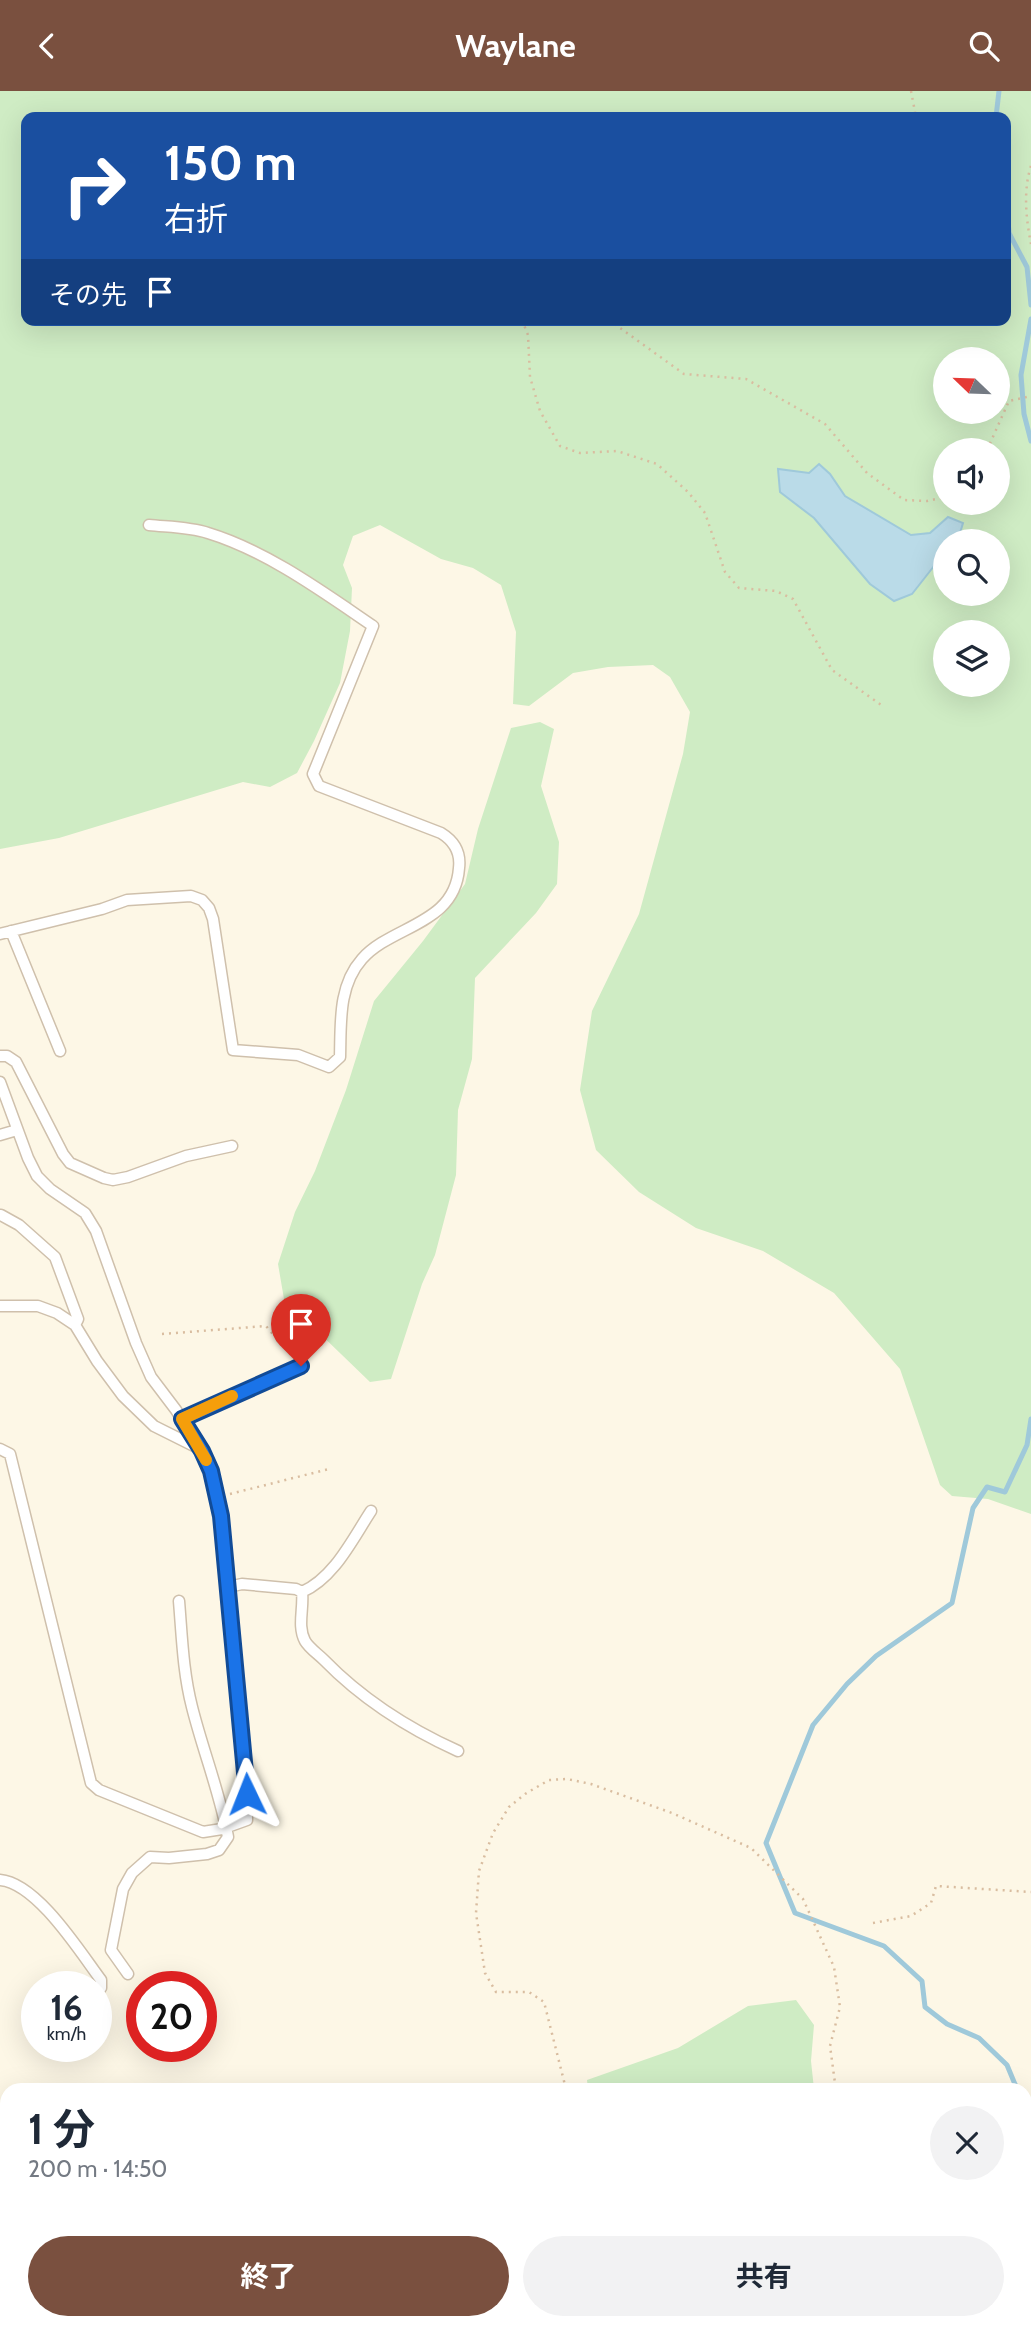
<!DOCTYPE html>
<html lang="ja">
<meta charset="utf-8">
<style>
body{margin:0;font-family:Cabin,"Noto Sans JP",sans-serif;background:#f2f2f3;color:#1f2937;height:100vh;display:flex;flex-direction:column;font-size:26px;white-space:nowrap}
*{box-sizing:border-box;margin:0}
p{font-size:23px;color:#747a83}
.icon{flex:none;width:38px;height:38px;fill:none;stroke:currentColor;stroke-width:2;stroke-linecap:round;stroke-linejoin:round}
.map{position:relative;flex:1;overflow:hidden}
.sheet{position:absolute;left:0px;top:1992px;width:1032px;height:247px;display:flex;flex-direction:column;background:#fff;border-radius:21px 21px 0 0;box-shadow:0 7px 28px #0002}
.sheet>*{flex:none}
.guide{position:absolute;left:21px;top:21px;width:990px;height:214px;border-radius:14px;box-shadow:0 7px 28px #0002;background:#1a4fa0;color:#fff;overflow:hidden}
.needle{width:46px;rotate:293deg}
.tools{position:absolute;left:933px;top:256px;display:grid;gap:14px}
.tools a{display:grid;place-items:center;width:77px;height:77px;border-radius:50%;background:#fff;box-shadow:0 7px 28px #0002;font-size:35px}
.speed{position:absolute;left:21px;top:1880px;display:flex;gap:14px;font-size:35px;font-weight:700;text-align:center}
.speed>*{display:grid;place-content:center;width:91px;height:91px;border-radius:50%;background:#fff;box-shadow:0 7px 28px #0002;line-height:1}
.speed small{font-size:18px;font-weight:400}
.speed .limit{border:10px solid #d22;background:#fff;color:#111}
.pin{position:absolute;display:grid;place-items:center;width:60px;height:60px;color:#fff;margin:-72px -30px;border-radius:50% 50% 50% 0;rotate:-45deg;box-shadow:0 0 7px #0007}
.pin .icon{rotate:45deg}
.me{position:absolute;width:77px;margin:-38px;rotate:358deg;stroke-linejoin:round;filter:drop-shadow(0 0 5px #0008)}
.turn{display:flex;align-items:center;gap:24px;height:147px;padding:0 28px;font-size:32px}
.turn .icon{width:91px;height:91px;stroke-width:2.5}
.turn b{display:block;font-size:49px;line-height:60px}
.then{display:flex;align-items:center;height:66px;padding:0 28px;background:#0003;gap:14px;font-size:26px}
.round{display:grid;place-items:center;flex:none;width:74px;height:74px;border-radius:37px;background:#f2f2f3}
.head{display:flex;align-items:center;justify-content:space-between;height:119px;padding:0 28px}
h1{font-size:42px;font-weight:700;line-height:52px}
.cta{display:flex;gap:14px;margin-top:auto;padding:14px 28px}
.cta a{flex:1;height:80px;border-radius:42px;background:#7a503f;color:#fff;font-size:28px;font-weight:700;line-height:80px;text-align:center}
.cta a+a{background:#f2f2f3;color:#1f2937}
header{display:flex;justify-content:space-between;align-items:center;height:91px;padding:0 28px;background:#7a503f;color:#fff;font-size:32px;font-weight:700}
.map>svg:first-child{display:block}
.green{fill:#cfecc4;fill-rule:evenodd}
.water{fill:#badbe8;stroke:#9fc9da;stroke-width:2}
.lines{fill:none;stroke-linecap:round;stroke-linejoin:round}
.stream{stroke:#9fc9da;stroke-width:5}
.service-casing{stroke:#cfc0ac;stroke-width:13}
.path{stroke:#d9bda0;stroke-width:2.5;stroke-dasharray:2 5;stroke-linecap:butt}
.service{stroke:#fff;stroke-width:10}
.route-casing{stroke:#114b97;stroke-width:18}
.route{stroke:#1a73e8;stroke-width:12}
.slow{stroke:#f59e0b;stroke-width:12}
</style>
<header><svg class="icon" aria-label="back" viewBox="0 0 24 24"><path d="M15 5l-7 7 7 7"/></svg>Waylane<svg class="icon" aria-label="search" viewBox="0 0 24 24"><circle cx="10" cy="10" r="6"/><path d="M15 15l6 6"/></svg></header>
<div class="map">
<svg width="1031" height="2238" viewBox="0 0 1031 2238">
<rect width="100%" height="100%" fill="#fdf7e6"/>
<path class="green" d="M0 0H1031V1423L988 1408 952 1405 940 1394 900 1278 834 1202 763 1160 696 1137 639 1101 596 1059 580 999 592 920 639 823 683 663 690 621 670 586 653 574 608 576 573 582 529 615 513 613 516 541 501 494 473 477 441 468 380 434 353 445 343 474 352 497 350 540 340 592 314 650 297 682 270 696 243 691 59 747 0 758ZM26 26H1006V229H26ZM945 268H998V320H945ZM945 359H998V411H945ZM945 450H998V502H945ZM945 541H998V593H945Z
M540 631 554 638 541 695 559 751 557 793 536 822 475 887 472 968 458 1019 456 1084 435 1164 422 1193 391 1288 370 1291 284 1208 278 1173 295 1121 315 1080 346 999 374 910 423 850 465 793 478 738 511 637Z
M796 1909 814 1934 811 1970 814 1998H588L587 1989 678 1957 748 1915Z
M0 2072 7 2080V2231H405L413 2238H0Z
M1026 2220 1031 2225V2238H643L640 2231H1026Z"/>
<path class="water" d="M819 373 830 383 845 405 911 444 930 442 948 426 963 432 960 442 954 450H945V461L912 503 894 510 870 493 814 427 780 401 778 378 809 382Z"/>
<g class="lines">
<path class="stream" d="M996 26 999 0
M1006 103 1009 142 1027 176 1031 214
M1031 228 1021 284 1024 323 1031 350
M1017 1998 1007 1974 979 1947 947 1933 925 1916 922 1890 884 1855 795 1822 766 1752 813 1634 847 1593 876 1565 952 1512 973 1417 987 1396 1005 1401 1027 1354 1031 1328
M1026 2090 1028 2099 1031 2100"/>
<g class="service-casing">
<path id="service" d="M11 840 60 960
M0 843 102 818 127 809 191 805 202 809 209 817 213 828 233 959 298 964 329 976 340 966C341 932 338 895 362 868 392 834 455 834 459 777 461 761 454 750 441 742L319 695 313 683 373 535C323 501 267 460 208 442 190 436 168 436 149 434
M0 965H7L16 971 63 1063 70 1072 104 1087 113 1089 128 1086 186 1065 232 1055
M0 991 28 1067 37 1085 50 1098 85 1122 96 1140 136 1252 151 1286 176 1319 202 1360 211 1379 221 1425 246 1678 247 1729 222 1738 203 1741 99 1699 91 1692 10 1363 0 1358
M0 1044 17 1039
M1 1124 19 1134 55 1166 78 1228 75 1234
M0 1215H38L57 1222 75 1234 97 1270 123 1305 154 1335 202 1359
M182 1328 301 1275
M228 1496 242 1493 296 1498 302 1501C304 1517 297 1535 305 1550 309 1557 318 1563 324 1569 363 1609 407 1637 458 1660
M302 1501C334 1487 352 1449 371 1420
M0 1789C37 1792 80 1861 101 1889V1897
M128 1883 111 1859 123 1798 132 1782 150 1766 169 1767 207 1763 219 1759 228 1746C220 1702 203 1660 192 1616 183 1581 182 1546 179 1510"/>
</g>
<path class="path" d="M911 0 916 26
M1031 75C1023 99 1026 128 1031 153
M522 229 528 244 530 286 540 320 560 355 580 362 617 360 657 373 688 401 705 422 725 481 739 497 776 500 793 508 832 579 884 616
M609 229 684 283 746 288 825 333 867 382 904 409 927 410 945 406
M987 359 1009 310 1031 305
M162 1243 266 1235 292 1265
M230 1403 329 1378
M873 1832 911 1825 931 1812 936 1795 1031 1801
M566 1998 544 1911 529 1901H496L485 1882 476 1822 479 1780 493 1742 509 1716 525 1703 549 1689 567 1688 591 1693 672 1722 751 1757 803 1808 834 1876 840 1916 830 1955 835 1992 838 1998
M1026 2207 1031 2212
M87 2231 93 2238"/>
<use href="#service" class="service"/>
</g>
<g class="lines">
<g class="route-casing">
<path id="route" d="M247 1703 221 1425 211 1380 202 1360 182 1328 301 1275"/>
</g>
<use href="#route" class="route"/>
<path class="slow" d="M206 1369 182 1328 232 1305"/>
</g>
</svg>
<div class="tools">
<a><svg class="needle" viewBox="-14 -14 28 28"><path d="M0-13l5 13h-10z" fill="#e53935"/><path d="M0 13l5-13h-10z" fill="#747a83"/></svg></a>
<a><svg class="icon" aria-label="sound" viewBox="0 0 24 24"><path d="M4 9h4l5-4v14l-5-4H4zM17 9q2 3 0 6"/></svg></a>
<a><svg class="icon" aria-label="search" viewBox="0 0 24 24"><circle cx="10" cy="10" r="6"/><path d="M15 15l6 6"/></svg></a>
<a><svg class="icon" aria-label="layers" viewBox="0 0 24 24"><path d="M12 4l9 5-9 5-9-5zM3 14l9 5 9-5"/></svg></a>
</div>
<div class="speed"><div>16<small>km/h</small></div><div class="limit">20</div></div>
<div class="pin" style="left:301px;top:1275px;background:#d93025"><svg class="icon" aria-label="arrive" viewBox="0 0 24 24"><path d="M6 21V4h12l-3 4 3 4H6"/></svg></div>
<svg class="me" style="left:247px;top:1703px" viewBox="-20 -20 40 40"><path d="M0-17L14 15 0 8-14 15z" fill="#1a73e8" stroke="#fff" stroke-width="4"/></svg>
<div class="guide">
<div class="turn"><svg class="icon" aria-label="right" viewBox="0 0 24 24"><path d="M7 20v-9h11M14 6l5 5-5 5"/></svg><div><b>150 m</b>右折</div></div>
<div class="then">その先<svg class="icon" aria-label="arrive" viewBox="0 0 24 24"><path d="M6 21V4h12l-3 4 3 4H6"/></svg></div>
</div>
<section class="sheet">
<div class="head"><div><h1>1 分</h1><p>200 m · 14:50</p></div><a class="round"><svg class="icon" aria-label="close" viewBox="0 0 24 24"><path d="M6 6l12 12M18 6L6 18"/></svg></a></div>
<div class="cta"><a>終了</a><a>共有</a></div>
</section>
</div>
